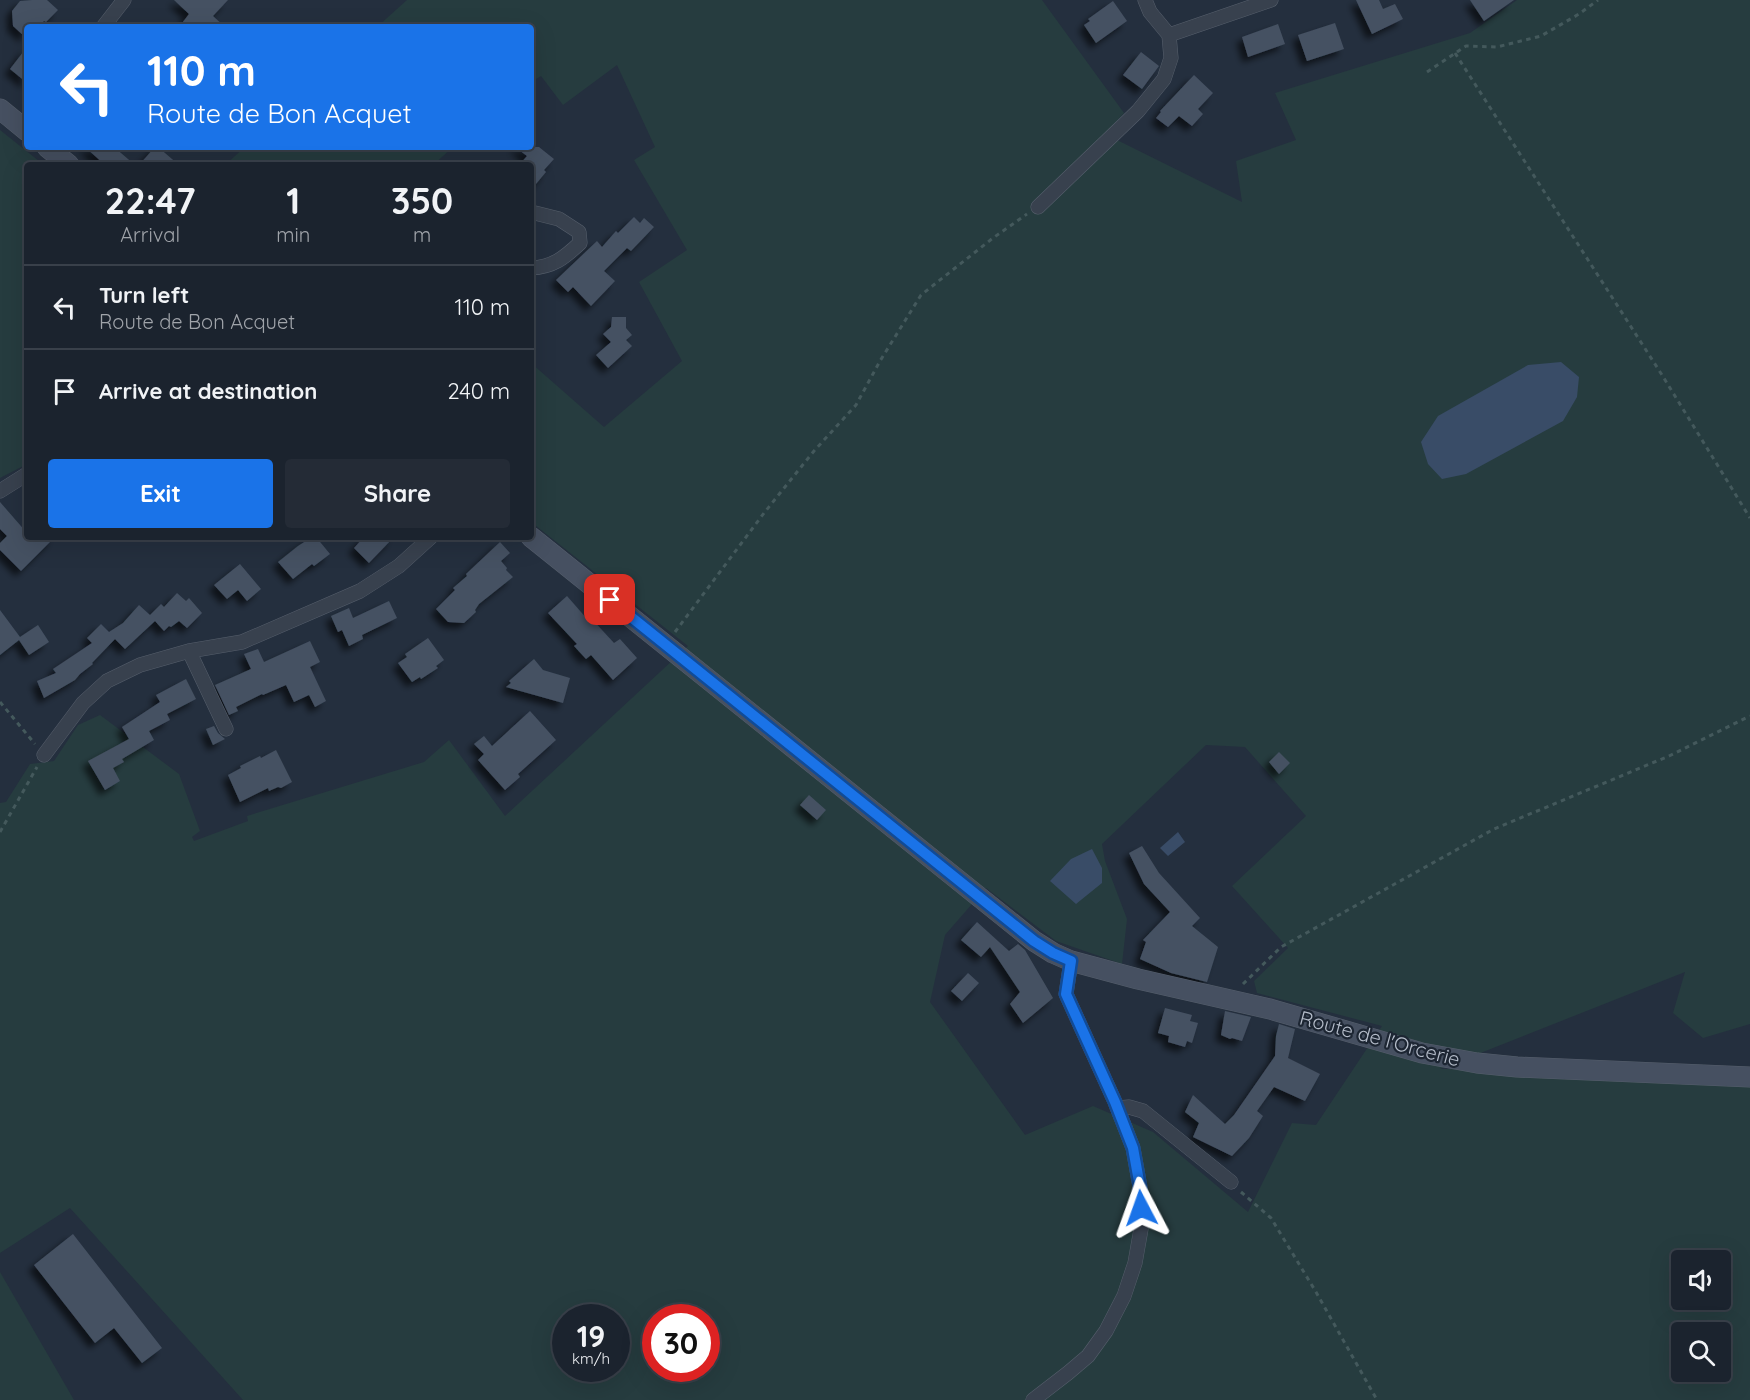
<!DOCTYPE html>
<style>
body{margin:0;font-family:Quicksand,sans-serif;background:#242b36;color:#f1f3f6;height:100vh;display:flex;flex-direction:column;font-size:22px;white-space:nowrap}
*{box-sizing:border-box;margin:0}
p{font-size:20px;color:#a0a4aa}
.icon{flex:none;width:33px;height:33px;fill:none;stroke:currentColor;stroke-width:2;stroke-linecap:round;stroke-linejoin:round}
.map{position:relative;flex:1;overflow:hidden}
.panel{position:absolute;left:24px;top:162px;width:510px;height:378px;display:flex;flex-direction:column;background:#1b232e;border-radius:6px;box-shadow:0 6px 24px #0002,0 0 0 2px #39404a}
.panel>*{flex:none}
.top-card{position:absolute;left:24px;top:24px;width:510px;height:126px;border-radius:6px;box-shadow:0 6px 24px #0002,0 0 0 2px #39404a;background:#1a73e8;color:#fff;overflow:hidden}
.fabs{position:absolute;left:1671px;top:1250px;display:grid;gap:12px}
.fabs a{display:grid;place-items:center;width:60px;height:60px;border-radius:6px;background:#1b232e;box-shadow:0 6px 24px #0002,0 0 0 2px #39404a;font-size:30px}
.speed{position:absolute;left:552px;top:1304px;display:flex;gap:12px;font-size:30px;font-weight:700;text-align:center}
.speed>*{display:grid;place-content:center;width:78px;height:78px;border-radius:50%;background:#1b232e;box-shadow:0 6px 24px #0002,0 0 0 2px #39404a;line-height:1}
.speed small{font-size:15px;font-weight:400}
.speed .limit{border:9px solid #d22;background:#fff;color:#111}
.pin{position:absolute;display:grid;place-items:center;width:51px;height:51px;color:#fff;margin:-26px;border-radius:12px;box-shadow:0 3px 9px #0006}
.me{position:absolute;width:66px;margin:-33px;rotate:356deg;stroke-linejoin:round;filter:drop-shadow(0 0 4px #0008)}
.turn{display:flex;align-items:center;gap:21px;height:126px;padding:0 24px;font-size:27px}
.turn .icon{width:78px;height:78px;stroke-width:2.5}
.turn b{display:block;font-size:42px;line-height:51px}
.eta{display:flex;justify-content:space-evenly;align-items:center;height:102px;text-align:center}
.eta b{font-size:36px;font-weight:800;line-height:42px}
.cta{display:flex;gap:12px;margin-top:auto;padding:12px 24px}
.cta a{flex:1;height:69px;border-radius:6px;background:#1a73e8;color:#fff;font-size:24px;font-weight:800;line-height:69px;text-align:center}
.cta a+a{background:#242b36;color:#f1f3f6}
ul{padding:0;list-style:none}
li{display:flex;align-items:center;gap:18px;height:84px;padding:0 24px;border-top:2px solid #39404a}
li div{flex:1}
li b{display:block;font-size:22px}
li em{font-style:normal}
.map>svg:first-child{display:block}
.green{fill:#263c3f;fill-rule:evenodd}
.water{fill:#394c67}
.building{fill:#455162;filter:url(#shadow)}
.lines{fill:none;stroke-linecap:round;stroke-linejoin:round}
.street-casing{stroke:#565f6c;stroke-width:15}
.secondary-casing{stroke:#565f6c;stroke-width:21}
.path{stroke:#44595c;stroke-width:3;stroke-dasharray:4.5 4.5;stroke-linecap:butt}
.street{stroke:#38414e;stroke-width:14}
.secondary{stroke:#465061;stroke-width:20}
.route-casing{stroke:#114b97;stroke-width:15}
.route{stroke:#1a73e8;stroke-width:10}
.labels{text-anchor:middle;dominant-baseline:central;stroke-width:4.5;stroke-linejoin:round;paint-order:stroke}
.street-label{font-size:20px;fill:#b4bcc9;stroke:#1d2633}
</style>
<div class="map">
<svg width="1750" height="1400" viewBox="0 0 1750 1400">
<defs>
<filter id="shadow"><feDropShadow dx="-5.5" dy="5.5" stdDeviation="3" flood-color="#0009"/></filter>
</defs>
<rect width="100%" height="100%" fill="#242f3e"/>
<path class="green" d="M407 0H1042L1124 113 1107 132 1119 141 1242 202 1236 161 1296 140 1275 93 1470 33 1517 0H1750V1024L1703 1038 1673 1013 1685 972 1440 1069 1750 1070V1400H243L70 1208 0 1253V803L6 802 30 764 54 761 78 725 100 715 179 774 200 831 192 837 194 841 248 821 247 816 424 762 449 740 505 816 688 646 531 522V363L604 427 682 361 639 282 687 250 634 160 655 147 617 65 563 105 541 76 531 82V27H377ZM1206 745 1245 747 1306 816 1232 886 1288 948 1254 981 1257 993 1382 1026 1316 1125 1292 1123 1248 1212 1153 1132 1093 1106 1025 1135 930 1002 945 935 986 888 1056 941 1122 964 1127 919 1105 861 1102 844ZM1682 1260H1720V1299H1682ZM566 1317H616V1368H566ZM656 1317H706V1368H656ZM1682 1332H1720V1371H1682Z
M0 130 44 165H27V464L0 478Z
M245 147H453L433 165H225Z
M0 1272 74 1400H0Z"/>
<path class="water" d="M1561 362 1579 377 1577 397 1563 421 1466 474 1442 479 1428 464 1421 442 1438 416 1528 365Z
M1178 832 1185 842 1168 856 1160 848Z
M1092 849 1102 868V883L1076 904 1050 881 1071 859Z"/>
<path class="building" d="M32 0H47L58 10 46 22 44 21 38 27H27V33L24 36 13 26 12 11 20 1Z
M174 0H228L213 16 225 27H179L189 14Z
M1356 0H1379L1383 9 1395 4 1403 19 1372 34Z
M1470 0H1514L1484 21Z
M1113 1 1127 21 1096 43 1084 25 1090 21 1088 19Z
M1335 23 1344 49 1307 61 1298 35Z
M1278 24 1285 44 1248 57 1242 37Z
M27 47V83L10 69Z
M1141 52 1159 66 1142 89 1123 75Z
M1194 75 1213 93 1198 109 1203 114 1192 126 1179 116 1168 127 1156 118 1161 112 1160 111Z
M85 147H114L135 165H105Z
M155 147H158L179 165H139Z
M515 147H539L554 159 544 170 546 172 531 190V165H519L527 156Z
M634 217 640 223 644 218 654 227 631 251 627 248 604 271 615 281 591 306 573 287 568 292 556 280 597 241 602 247 616 231 618 233Z
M612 317H626V328L632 335 626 340 632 346 608 368 596 355 611 342 603 334 611 327Z
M0 502 27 533V537H55L21 571 0 550V543L7 536 0 529Z
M312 537H316L330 554 314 566 312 564 293 579 278 562 298 546Z
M364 537H394L369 563 354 548Z
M500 542 510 553 501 561 507 568 506 570 513 577 479 604 475 610 476 612 464 623 448 622 436 609 455 590 453 588 467 576 466 574Z
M240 564 261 589 247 601 238 590 227 599 214 585Z
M177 593 186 601 189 598 202 613 187 628 179 621 171 627 169 626 164 631 155 621 125 649 115 639 92 663 93 664 80 674 75 680 44 698 37 681 56 673 53 669 92 643 87 638 101 624 109 632 123 623 139 605 150 615 161 604 164 607Z
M567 596 588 620 591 618 614 643 620 639 637 658 613 680 591 655 586 659 574 646 577 644 548 613Z
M389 601 397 618 362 635 363 639 349 646 342 630 338 632 331 616 349 608 353 618Z
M0 610 20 637 38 625 49 642 29 655 19 640 0 655Z
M428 638 444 660 436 666 438 668 421 679 420 677 412 682 398 663 407 657 405 654Z
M310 641 320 662 310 667 326 701 315 707 309 695 294 702 286 685 263 695 262 694 236 707 238 711 229 715 215 685 251 669 244 654 258 649 264 662Z
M534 659 543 670 570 678 563 703 506 687 511 683 509 681Z
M186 679 196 699 167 714 170 720 149 731 154 740 122 759 124 762 113 768 120 781 105 790 88 761 129 739 122 727 160 702 156 695Z
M530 711 556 740 518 774 520 777 505 790 478 760 484 754 474 744 484 736 492 746Z
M214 726 218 733 225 739 213 745 206 729Z
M276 750 292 782 281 788 278 787 269 791 268 788 240 802 228 775 241 768 240 766 260 756 261 758Z
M1279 752 1290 763 1279 774 1269 762Z
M809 795 826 810 817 820 800 805Z
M1142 846 1159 873 1200 918 1192 926 1218 947 1207 982 1171 973 1140 959 1146 942 1143 940 1170 912 1144 884 1129 853Z
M977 922 1009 951 1018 944 1025 950 1053 998 1023 1023 1010 1004 1020 992 990 947 981 957 961 940Z
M968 973 979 983 962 1001 951 991Z
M1165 1008 1192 1015 1190 1021 1198 1023 1192 1043 1187 1041 1185 1047 1168 1042 1169 1036 1158 1033Z
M1225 1011 1251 1017 1242 1041 1232 1038 1230 1039 1221 1035Z
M1279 1024 1295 1029 1288 1058 1320 1074 1305 1101 1274 1087 1257 1111 1263 1116 1249 1138 1232 1156 1193 1137 1199 1123 1185 1112 1193 1095 1225 1124 1234 1115 1275 1056 1276 1036Z
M73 1234 162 1348 142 1363 114 1328 95 1343 34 1265Z"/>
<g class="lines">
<g class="street-casing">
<path id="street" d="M103 27 124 0
M1169 35 1271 0
M1038 207 1138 111 1164 79 1171 58 1169 35 1150 12 1145 0
M531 214 535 213 559 219 579 232 580 243C564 258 553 267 531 268
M0 491 27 474
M189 651 226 729
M44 755 83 703 107 681 140 665 189 651 242 642 360 591 399 566 431 537
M1117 1108 1129 1107 1143 1111 1231 1182
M1033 1400 1068 1373 1088 1356 1106 1331 1124 1296 1135 1263 1141 1229 1140 1187 1133 1148 1115 1102 1066 994 1071 961"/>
</g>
<g class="secondary-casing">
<path id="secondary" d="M0 109 27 131
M47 147 69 165
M531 537 1034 941 1053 953 1071 961 1138 979 1270 1009 1422 1053 1477 1063 1517 1067 1750 1077"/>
</g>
<path class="path" d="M1455 53 1662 375 1750 518
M1427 72 1466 46 1497 47 1541 36 1579 14 1598 0
M675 632 764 513 814 451 856 405 880 361 921 295 993 238 1027 214
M0 702 35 744
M0 832 37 767
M1243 984 1281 947 1494 829 1669 756 1750 716
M1241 1192 1271 1218 1316 1292 1377 1400"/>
<use href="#street" class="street"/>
<use href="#secondary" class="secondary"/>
</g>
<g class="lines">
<g class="route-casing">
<path id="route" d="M610 600 1034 941 1053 953 1071 961 1066 994 1115 1102 1133 1148 1140 1187 1141 1208"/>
</g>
<use href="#route" class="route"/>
</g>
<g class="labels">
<g class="street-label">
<text transform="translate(1380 1038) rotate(15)">Route de l'Orcerie</text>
</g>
</g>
</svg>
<div class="fabs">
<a><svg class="icon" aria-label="sound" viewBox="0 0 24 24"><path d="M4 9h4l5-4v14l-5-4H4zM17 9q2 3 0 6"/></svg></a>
<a><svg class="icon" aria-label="search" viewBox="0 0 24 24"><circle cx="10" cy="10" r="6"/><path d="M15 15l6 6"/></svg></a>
</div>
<div class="speed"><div>19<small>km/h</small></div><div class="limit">30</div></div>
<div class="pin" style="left:610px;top:600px;background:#d93025"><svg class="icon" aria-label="arrive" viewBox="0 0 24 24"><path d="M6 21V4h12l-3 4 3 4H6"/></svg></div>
<svg class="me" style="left:1141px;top:1208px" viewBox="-20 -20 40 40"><path d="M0-17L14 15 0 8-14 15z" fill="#1a73e8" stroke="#fff" stroke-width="4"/></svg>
<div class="top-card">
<div class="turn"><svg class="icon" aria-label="left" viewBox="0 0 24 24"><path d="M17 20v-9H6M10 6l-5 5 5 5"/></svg><div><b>110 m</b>Route de Bon Acquet</div></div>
</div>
<section class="panel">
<div class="eta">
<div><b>22:47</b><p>Arrival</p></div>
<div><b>1</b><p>min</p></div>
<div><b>350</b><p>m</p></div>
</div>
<ul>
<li><svg class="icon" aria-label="left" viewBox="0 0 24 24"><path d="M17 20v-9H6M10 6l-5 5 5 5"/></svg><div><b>Turn left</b><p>Route de Bon Acquet</p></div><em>110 m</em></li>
<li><svg class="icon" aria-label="arrive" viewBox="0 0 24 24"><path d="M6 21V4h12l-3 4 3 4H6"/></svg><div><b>Arrive at destination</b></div><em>240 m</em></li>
</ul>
<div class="cta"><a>Exit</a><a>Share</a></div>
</section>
</div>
